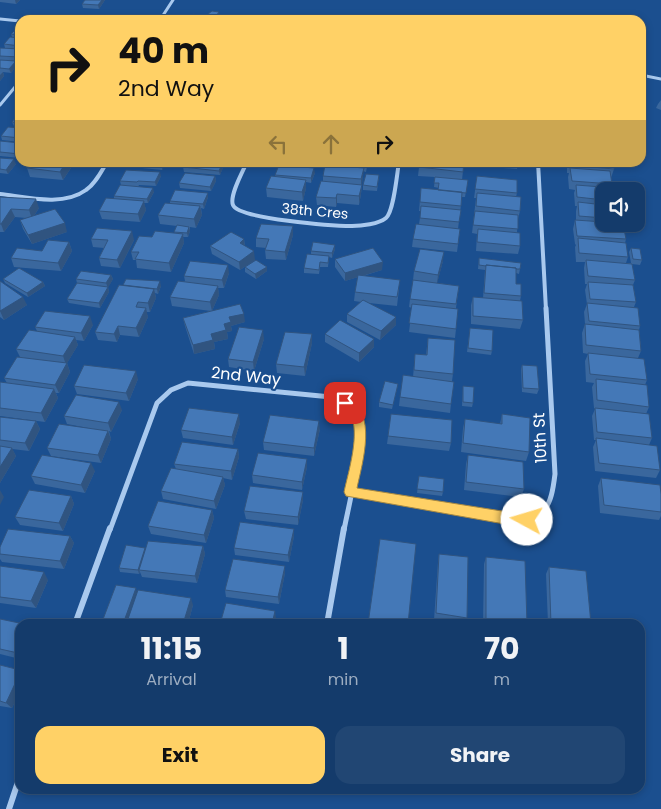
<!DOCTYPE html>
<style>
body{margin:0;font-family:Poppins,sans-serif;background:#214673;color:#f1f3f6;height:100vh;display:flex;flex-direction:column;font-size:19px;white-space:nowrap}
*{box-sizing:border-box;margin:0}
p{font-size:16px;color:#9dadc1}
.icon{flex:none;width:28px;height:28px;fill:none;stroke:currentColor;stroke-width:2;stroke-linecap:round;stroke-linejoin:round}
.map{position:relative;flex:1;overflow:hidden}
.details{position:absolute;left:15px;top:619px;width:630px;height:175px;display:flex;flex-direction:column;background:#143b6b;border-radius:15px;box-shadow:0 2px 8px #0003,0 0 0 1px #33557e}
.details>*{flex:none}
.hud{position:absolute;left:15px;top:15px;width:631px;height:152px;border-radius:15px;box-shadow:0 2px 8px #0003,0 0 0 1px #33557e;background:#ffd166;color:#111;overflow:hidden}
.buttons{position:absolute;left:595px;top:182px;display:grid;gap:10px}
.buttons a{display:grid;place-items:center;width:50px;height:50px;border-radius:10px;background:#143b6b;box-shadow:0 2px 8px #0003,0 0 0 1px #33557e;font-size:25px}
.pin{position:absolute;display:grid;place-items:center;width:42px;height:42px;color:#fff;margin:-21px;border-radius:10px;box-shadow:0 2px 8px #0006}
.me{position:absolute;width:55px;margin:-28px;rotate:276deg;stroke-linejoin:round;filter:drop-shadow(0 0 4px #0008)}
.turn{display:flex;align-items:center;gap:18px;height:105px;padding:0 20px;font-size:22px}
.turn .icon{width:65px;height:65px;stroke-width:2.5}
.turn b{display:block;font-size:35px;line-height:42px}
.lanes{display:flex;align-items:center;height:48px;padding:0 20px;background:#0003;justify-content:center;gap:25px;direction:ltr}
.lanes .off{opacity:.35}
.eta{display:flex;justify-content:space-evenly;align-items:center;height:85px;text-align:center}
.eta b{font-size:30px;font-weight:700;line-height:35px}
.primary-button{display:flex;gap:10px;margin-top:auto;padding:10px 20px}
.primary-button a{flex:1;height:58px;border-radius:15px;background:#ffd166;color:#111;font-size:20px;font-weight:700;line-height:58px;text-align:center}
.primary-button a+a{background:#214673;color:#f1f3f6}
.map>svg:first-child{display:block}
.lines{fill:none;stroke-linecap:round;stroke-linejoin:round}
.minor-far3{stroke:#a9c9ee;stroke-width:3}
.minor-far2{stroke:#a9c9ee;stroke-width:4}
.minor-far1{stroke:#a9c9ee;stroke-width:5}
.minor{stroke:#a9c9ee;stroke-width:6}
.wall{fill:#3a679d}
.shaded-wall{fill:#305480}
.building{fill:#4478b7;stroke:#305480}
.route{fill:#ffd166;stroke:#a68842}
.labels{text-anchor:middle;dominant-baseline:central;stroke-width:4.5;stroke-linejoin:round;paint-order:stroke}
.far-street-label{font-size:14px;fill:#fff;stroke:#1b4f8f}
.street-label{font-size:16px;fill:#fff;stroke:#1b4f8f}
</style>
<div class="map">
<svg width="661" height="809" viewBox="0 0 661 809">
<rect width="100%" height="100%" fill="#1b4f8f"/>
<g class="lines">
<path class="minor-far3" d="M0 19 20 21
M160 20 173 0
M641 75 661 79
M0 105 20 81"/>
<path class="minor-far2" d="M247 162C243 171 229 196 233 205 238 219 335 226 352 226 361 226 379 224 386 218 394 211 397 173 399 162
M538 162 546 310
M0 194C26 197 63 207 86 190 95 184 101 172 107 162"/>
<path class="minor-far1" d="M350 493 510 519C546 520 551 507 555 474L546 308
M110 530 157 403 171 390 188 383 331 397C339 401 348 405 353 412 368 433 349 503 344 530"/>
<path class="minor" d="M75 624 110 528
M327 624 344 528
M9 809 20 776"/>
</g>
<path class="wall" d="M0 0H20L16 4 0 2Z
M85 0H105L99 9 83 8 82 4Z
M208 14 220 16 216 19 209 18Z
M202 16V20H190V17Z
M20 27V61H16L17 65 11 73 3 72 4 76 0 81V48H5L4 44 12 37 11 34Z
M661 100V110L656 108 658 104Z
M20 113V127L14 126 12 122Z
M20 128V142L2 140 1 136Z
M0 141 20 143V158L0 156Z
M0 158 16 164 8 174 0 173Z
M30 162H74V163H69L71 168 63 180 30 177 27 168Z
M131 162H167L162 170 132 167Z
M279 162H315L314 166 279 163Z
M333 162H368L366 172 363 171 361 194 359 205 337 203 336 207 317 205 316 197 323 182V176L333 165Z
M464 162 462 180H468L465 197H462L458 229H460L457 252 412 247 413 239 419 224 421 211H419L421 188 438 190 439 188 434 187 435 177 418 176 419 167Z
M477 162H519L517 169 476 166Z
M567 162H614V169L611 178 612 184 611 187 604 191V224L626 239 625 243 628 257 626 263H631L629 252 631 248 642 260 640 265 632 264 635 280 633 285 636 302 634 307 640 326 639 330 641 351 638 358 647 380 645 385 649 407 646 414 652 438 649 445 660 470 656 478 595 471 593 447 596 440H594L592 416 595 409 594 408 592 387 594 383 586 382 585 361 588 354 583 353 582 333 585 324 584 312 587 304 585 290 587 284H585L584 268 585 262H576L575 247 576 245 575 244 573 229 575 220H576V211L577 206H575L574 193 575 190 569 189 568 177 569 173H567Z
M224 165 220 175 184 172 183 167Z
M315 173 311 183 306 182V188L303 201 267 197 266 188 275 177V175Z
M379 175 377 191 363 190V185Z
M161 176 156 186 139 185 138 187 154 192 148 203H144L146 210 140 222 102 219 99 211 114 199V196L121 185 120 181Z
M215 176 216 181 211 191 180 188 179 183Z
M477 176 517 193 516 197 520 211 518 219 517 232 520 246 518 254 476 251 477 234 472 233 476 198H474Z
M0 197 39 208 34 216 67 232 32 244 23 229 20 220 26 218 15 217 4 232H0Z
M208 197 204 209 201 208 202 215 196 228 190 227V231L188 237H183L184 243 171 272 137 268 136 260H133L131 252 152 237 175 233 174 232 177 226 160 224 158 215 170 203V201Z
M293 235 286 260 266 259 265 250 266 248 256 247V238Z
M91 239 134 240 120 268 101 266 99 258 104 248 93 247Z
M244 239 245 246 255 260 240 270 212 254 210 246Z
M69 242 72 251 61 271 14 267 11 258 42 251Z
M335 249 332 258 329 257 328 267H320L319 274 304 273V268L311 254V251Z
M479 258 520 269 519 274 516 273V284L521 296 520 301 523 320 520 329 471 324V305L473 297 483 298 485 270 478 269Z
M335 259 382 270 363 276 399 289 397 306 369 303 396 325 380 340 347 322V314L361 302 354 301 355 292 358 277 345 281 335 267Z
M443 261 437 283 459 286 456 308V329L455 338 409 332 412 308 409 307 410 299 424 282 413 280 414 271Z
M245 267 267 271 256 279 245 272Z
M229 273 224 288H218L219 295 212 311 245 322 231 326 232 331 227 332 228 339 214 342 215 349 194 354 185 326 183 318 211 311 172 306 170 297 185 281 184 276Z
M111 275 113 279 108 287 109 292 100 308 69 303 67 299 77 283 76 279Z
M3 279 43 282 45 286 28 297 5 283Z
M0 281 27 305 4 320 0 317Z
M119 285 161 286 158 294 155 293 156 298 150 312H146L148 317 139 337 120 335 117 342 98 340 95 332Z
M93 325 84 341 76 340 78 345 67 363 70 372 59 393H56L58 398 45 422 0 416V382L7 383 4 378 20 357 16 349 37 331 35 327Z
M470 328 492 351 491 355 467 352Z
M325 334 374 339V347L359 362 325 342Z
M428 338 453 374 452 381 451 404 450 413 399 406 400 397 413 377 415 354 426 355Z
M264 339 254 371 229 367 228 359Z
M312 343 305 376 277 373 276 364Z
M522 365 539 389 537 394 522 392 521 369Z
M138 379 129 401 77 394 74 386Z
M463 386 473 403 472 407 462 406Z
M397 388 392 409 379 407V402Z
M122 410 111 432 109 431 111 439 101 463 51 456 47 448 88 428 67 424 64 416Z
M391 414 451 443 449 451 387 444Z
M502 414 529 452 526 461 461 452 463 428 465 419 500 424Z
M0 417 36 421 40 429 29 451 12 449 16 456 0 483Z
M240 423 233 445 183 438 181 430Z
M320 429 314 456 264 450 263 442Z
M238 449 239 457 232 480 223 478 225 485 216 509 163 499 161 491 176 469 174 464Z
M468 455 524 489 521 497 464 490 466 464Z
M307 467 302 490 253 483 252 475Z
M95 471 85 493 35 484 31 476Z
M419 476 443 492 442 496 417 493Z
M601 478 661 494V516L659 520 600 513 598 486Z
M71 496 74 504 63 531 20 525 15 517Z
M303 500 298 525 246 519 244 511Z
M212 510 214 518 206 543 151 534 148 526Z
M70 536 74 543 64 569 2 562 0 559V547Z
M294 536 289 562 235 555 234 548Z
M203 546 205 554 197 583 142 577 140 572 139 574 120 572 119 568 146 549Z
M439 554 467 618 465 624 434 620 438 562Z
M486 557 527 624H483L484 564Z
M0 566 48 580 36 608 0 603Z
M549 567 591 624H548L546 574Z
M285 573 279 604 226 597 225 590Z
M193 605 188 624H130L128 619Z
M0 619 20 624V659L0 654Z
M0 665 20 670V691L12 708 0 706Z"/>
<path class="shaded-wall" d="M15 0H20L16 4Z
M102 0H105L99 9 98 5Z
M219 12 220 16 216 19V16Z
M16 61 17 65 11 73 9 69Z
M3 72 4 76 0 81V75Z
M14 159 16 164 8 174 6 170Z
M66 162H69L71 168 63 180 60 172Z
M163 162H167L162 170V166Z
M223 162H224V165L220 175 219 171Z
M314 168 315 173 311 183V178Z
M364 168 361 194 359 205V196L361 187V179Z
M160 172 161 176 156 186 155 182Z
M215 176 216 181 211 191 210 187Z
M306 180V188L303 201 302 192Z
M153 188 154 192 148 203 147 199Z
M208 193V197L204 209 203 204Z
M337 194V203L336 207V198Z
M36 199 39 208 32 219 29 210Z
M144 201 146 210 140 222 138 214Z
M200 206 202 215 196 228 194 219Z
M11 209 15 217 4 232 1 224Z
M65 223 67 232 32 244 28 235Z
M293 226V235L286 260 285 252Z
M189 227 190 231 188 237 187 233Z
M132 231 134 240 120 268 117 260Z
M183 234 184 243 171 272 169 263Z
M244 239 245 248 240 243Z
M69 242 72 251 61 271 58 263Z
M335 245V249L332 258V253Z
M254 251 255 260 240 270 239 262Z
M444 252 443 261 437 284 438 275Z
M383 262 382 270 345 281V273Z
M228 265 229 273 224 288 222 280Z
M267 267V271L256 279 255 274Z
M111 275 113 279 108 288 106 283Z
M160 281 161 286 158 294 157 289Z
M43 282 45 286 28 297 27 293Z
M218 286 219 295 212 311 210 302Z
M108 287 109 292 100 308 99 303Z
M154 289 156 298 150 312 148 303Z
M23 297 27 305 4 320 0 311Z
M146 308 148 317 139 337 136 328Z
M244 314 245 322 231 326 232 331 227 332 228 339 214 342 215 349 194 354 193 345 211 334 224 324 229 317Z
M90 316 93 325 84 341 81 333Z
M396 317V325L380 340 381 331Z
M118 326 120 335 117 342 114 334Z
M263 330 264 339 254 371 253 362Z
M312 334V343L305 376 304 367Z
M75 337 78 345 66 365 63 356Z
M374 339V347L359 362V353Z
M67 363 70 372 59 393 55 385Z
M136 371 138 379 129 401 126 393Z
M54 389 58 398 45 422 41 413Z
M119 402 122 410 111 432 108 423Z
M239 414 240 423 233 445 232 437Z
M36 421 40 429 29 451 25 443Z
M319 421 320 429 314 456V448Z
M108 431 111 439 101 463 98 455Z
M12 448 16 456 0 483V467Z
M238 449 239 457 232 480 231 471Z
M307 459V467L302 490V482Z
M91 463 95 471 85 493 81 485Z
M223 477 225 485 216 509 214 501Z
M0 490 4 497 0 505Z
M303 492V500L298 525V517Z
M71 496 74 504 63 531 59 523Z
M212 510 214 518 206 543 204 535Z
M294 529V536L289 562 288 555Z
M70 536 74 543 64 569 60 561Z
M203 546 205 554 197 583 195 576Z
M145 548 146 552 139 570 140 572 139 574 138 570Z
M285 566V573L279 604 278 597Z
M44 572 48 580 36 608 31 601Z
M136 588 137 592 126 624H123Z
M191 598 193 605 188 624H183Z
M275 611 276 618 275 624H272Z
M20 673V691L12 708 6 703Z"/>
<path class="building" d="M85 0H102L98 5 82 4Z
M212 11 219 12 216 16 208 14Z
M193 14 202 16 199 19 190 17Z
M18 27H20V35L11 34Z
M10 37 20 38V46L4 44Z
M0 48 20 49V56L19 57 0 56Z
M0 60 16 61 9 69 0 68Z
M19 113H20V123L12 122Z
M8 127 20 128V138L1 136Z
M0 141 20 143V154L0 152Z
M0 158 14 159 6 170 0 169Z
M30 162H66L60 172 27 168Z
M131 162H163L162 166Z
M185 162H223L219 171 183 167Z
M333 162H367L366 167 333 164Z
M420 162H464L463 172 419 167Z
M569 162H614V169L569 165Z
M279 165 314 168 311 178 275 175Z
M325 165 364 168 361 179 323 176Z
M570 168 610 171 612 184 572 181Z
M126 170 160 172 155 182 138 181 137 182 120 181Z
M185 173 215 176 210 187 179 183Z
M366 174 379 175 377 187 363 185Z
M271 176 306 180 302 192 266 188Z
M477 176 517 180V193L475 189Z
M435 177 468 180 466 193 438 190 439 183H434Z
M321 181 362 185 359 196 337 194 336 198 316 197Z
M120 185 153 188 147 199 114 196Z
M576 185 615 188V191H604V200L577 197Z
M421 188 462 192 461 206 420 202Z
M175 190 208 193 203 204 170 201Z
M477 193 521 197 520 211 476 206Z
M0 197 36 199 29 210 11 209 1 224H0Z
M106 198 144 201 138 214 99 211Z
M578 202 604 205V218L579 216Z
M165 203 200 206 194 219 158 215Z
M421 206 461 210 459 222 420 218Z
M55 209 65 223 28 235 20 220Z
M475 211 518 215V229L473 225Z
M575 220 604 222V224H623L626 239 577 236Z
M261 224 293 226 285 252 265 250 269 239 256 238Z
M416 224 460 229 458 244 413 239Z
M177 225 189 227 187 233 174 232Z
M97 228 132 231 117 260 99 258 108 240 91 239Z
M478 229 520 233V246L477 242Z
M155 231 183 234 169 263 135 259 139 252H131L139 236 152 237Z
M231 232 244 239 240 243 254 251 239 262 210 246Z
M578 238 626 243 628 257 579 253Z
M48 240 69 242 58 263 11 258 17 248 42 251Z
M313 242 335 245 332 253 311 251Z
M373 248 383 262 345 273 335 259Z
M631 248 640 249 642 260 633 259Z
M420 249 444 252 438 275 414 271Z
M307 254 329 256 328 263 320 262 319 270 304 268Z
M479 258 521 263 520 269H516V268L486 265V266L479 265Z
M256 260 267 267 255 274 245 267Z
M586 260 632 264 635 280 588 276Z
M190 261 228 265 222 280 184 276Z
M486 265 516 268V284H521V296L484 293Z
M19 268 43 282 27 293 3 279Z
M81 271 111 275 106 283 76 279Z
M358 275 400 280 397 297 355 292Z
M126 279 160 281 157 289 123 285Z
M413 280 459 286 456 304 410 299Z
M0 281 23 297 0 311Z
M178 281 218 286 210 302 170 297Z
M588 282 633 285 636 302 590 299Z
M77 283 108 287 99 303 67 299Z
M119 285 154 289 148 303 138 302 136 307 146 308 136 328 118 326 114 334 95 332Z
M473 297 522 301 523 320 473 316Z
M363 300 396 317 381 331 347 314Z
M587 303 638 308 640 326 589 321Z
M240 304 244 314 229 317 231 322 224 324 226 330 211 334 213 340 193 345 183 318Z
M412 304 458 309 456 329 409 323Z
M45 311 90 316 81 333 35 327Z
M340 320 374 339 359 353 325 334Z
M585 324 639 330 641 351 586 345Z
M239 327 263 330 253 362 228 359Z
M470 328 493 330 492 351 468 348Z
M29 330 75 337 63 356 16 349Z
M285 332 312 334 304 367 276 364Z
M428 338 455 340 453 374 414 370 415 354 427 355Z
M588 353 644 359 647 380 590 374Z
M17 357 67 363 55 385 4 378Z
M84 365 136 371 126 393 74 386Z
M522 365 537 366 539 389 523 388Z
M403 375 454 382 451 404 400 397Z
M596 379 647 385 649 407 597 400Z
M385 381 398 384 393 405 379 402Z
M0 382 54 389 41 413 0 408Z
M463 386 474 387 473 403 463 402Z
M76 395 119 402 108 423 64 416Z
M189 408 239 414 232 437 181 430Z
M595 408 649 414 652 438 597 432Z
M391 414 452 420 451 443 388 436Z
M502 414 530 418 529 452 463 443 465 419 502 424Z
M270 415 319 421 314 448 263 442Z
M0 417 36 421 25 443 0 440Z
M59 424 108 431 98 455 47 448Z
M596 438 657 446 660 470 599 463Z
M182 442 238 449 231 471 174 464Z
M0 446 12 448 0 467Z
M258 453 307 459 302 482 252 475Z
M42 455 91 463 81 485 31 476Z
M468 455 523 462 524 489 466 482Z
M171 468 223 477 214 501 161 491Z
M419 476 444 479 443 492 417 489Z
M601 478 660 485 661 494V512L604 505Z
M250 486 303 492 298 517 244 511Z
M29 490 71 496 59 523 15 517Z
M158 501 212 510 204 535 148 526Z
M240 522 294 529 288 555 234 548Z
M8 529 70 536 60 561 0 554V547Z
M380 539 416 544 408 624H368Z
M148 541 203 546 195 576 139 570Z
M126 545 145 548 138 570 119 568Z
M439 554 468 557 467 618 436 613Z
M486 557 525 561 527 624H486Z
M233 559 285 566 278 597 225 590Z
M0 566 44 572 31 601 0 597Z
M549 567 586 571 591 624H551Z
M116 585 136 588 123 624H110L102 622Z
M138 590 191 598 183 624H158L128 619Z
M226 603 275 611 272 624H220Z
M0 619 24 624H20V650L18 653 0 649Z
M0 665 20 670V673L6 703 0 701Z"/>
<path class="route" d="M345 399C379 409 362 464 357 488L527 515 532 517 534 520 532 524 527 526 510 525 346 496 344 492C348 473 361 432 350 414 348 410 342 408 340 403Z"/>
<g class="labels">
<g class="far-street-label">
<text transform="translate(315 211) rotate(5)">38th Cres</text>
</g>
<g class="street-label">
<text transform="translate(246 376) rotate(6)">2nd Way</text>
<text transform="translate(540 438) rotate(-93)">10th St</text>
</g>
</g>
</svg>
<div class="buttons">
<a><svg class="icon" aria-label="sound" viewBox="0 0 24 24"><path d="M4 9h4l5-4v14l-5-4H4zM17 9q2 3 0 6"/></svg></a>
</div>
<div class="pin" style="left:345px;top:403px;background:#d93025"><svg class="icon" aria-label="arrive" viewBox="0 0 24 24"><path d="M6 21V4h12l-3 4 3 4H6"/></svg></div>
<svg class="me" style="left:527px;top:520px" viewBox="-20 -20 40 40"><circle r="19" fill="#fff"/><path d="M0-13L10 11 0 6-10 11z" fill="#ffd166"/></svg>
<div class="hud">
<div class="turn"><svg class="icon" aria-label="right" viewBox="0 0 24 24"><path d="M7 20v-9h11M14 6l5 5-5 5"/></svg><div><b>40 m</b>2nd Way</div></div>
<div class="lanes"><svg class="icon off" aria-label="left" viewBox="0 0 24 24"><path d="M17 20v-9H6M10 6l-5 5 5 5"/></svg><svg class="icon off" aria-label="ahead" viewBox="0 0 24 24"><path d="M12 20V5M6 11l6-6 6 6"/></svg><svg class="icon" aria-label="right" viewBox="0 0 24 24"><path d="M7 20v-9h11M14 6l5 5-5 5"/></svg></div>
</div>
<section class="details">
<div class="eta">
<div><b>11:15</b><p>Arrival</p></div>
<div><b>1</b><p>min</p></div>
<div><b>70</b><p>m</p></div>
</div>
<div class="primary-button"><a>Exit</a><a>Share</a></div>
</section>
</div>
